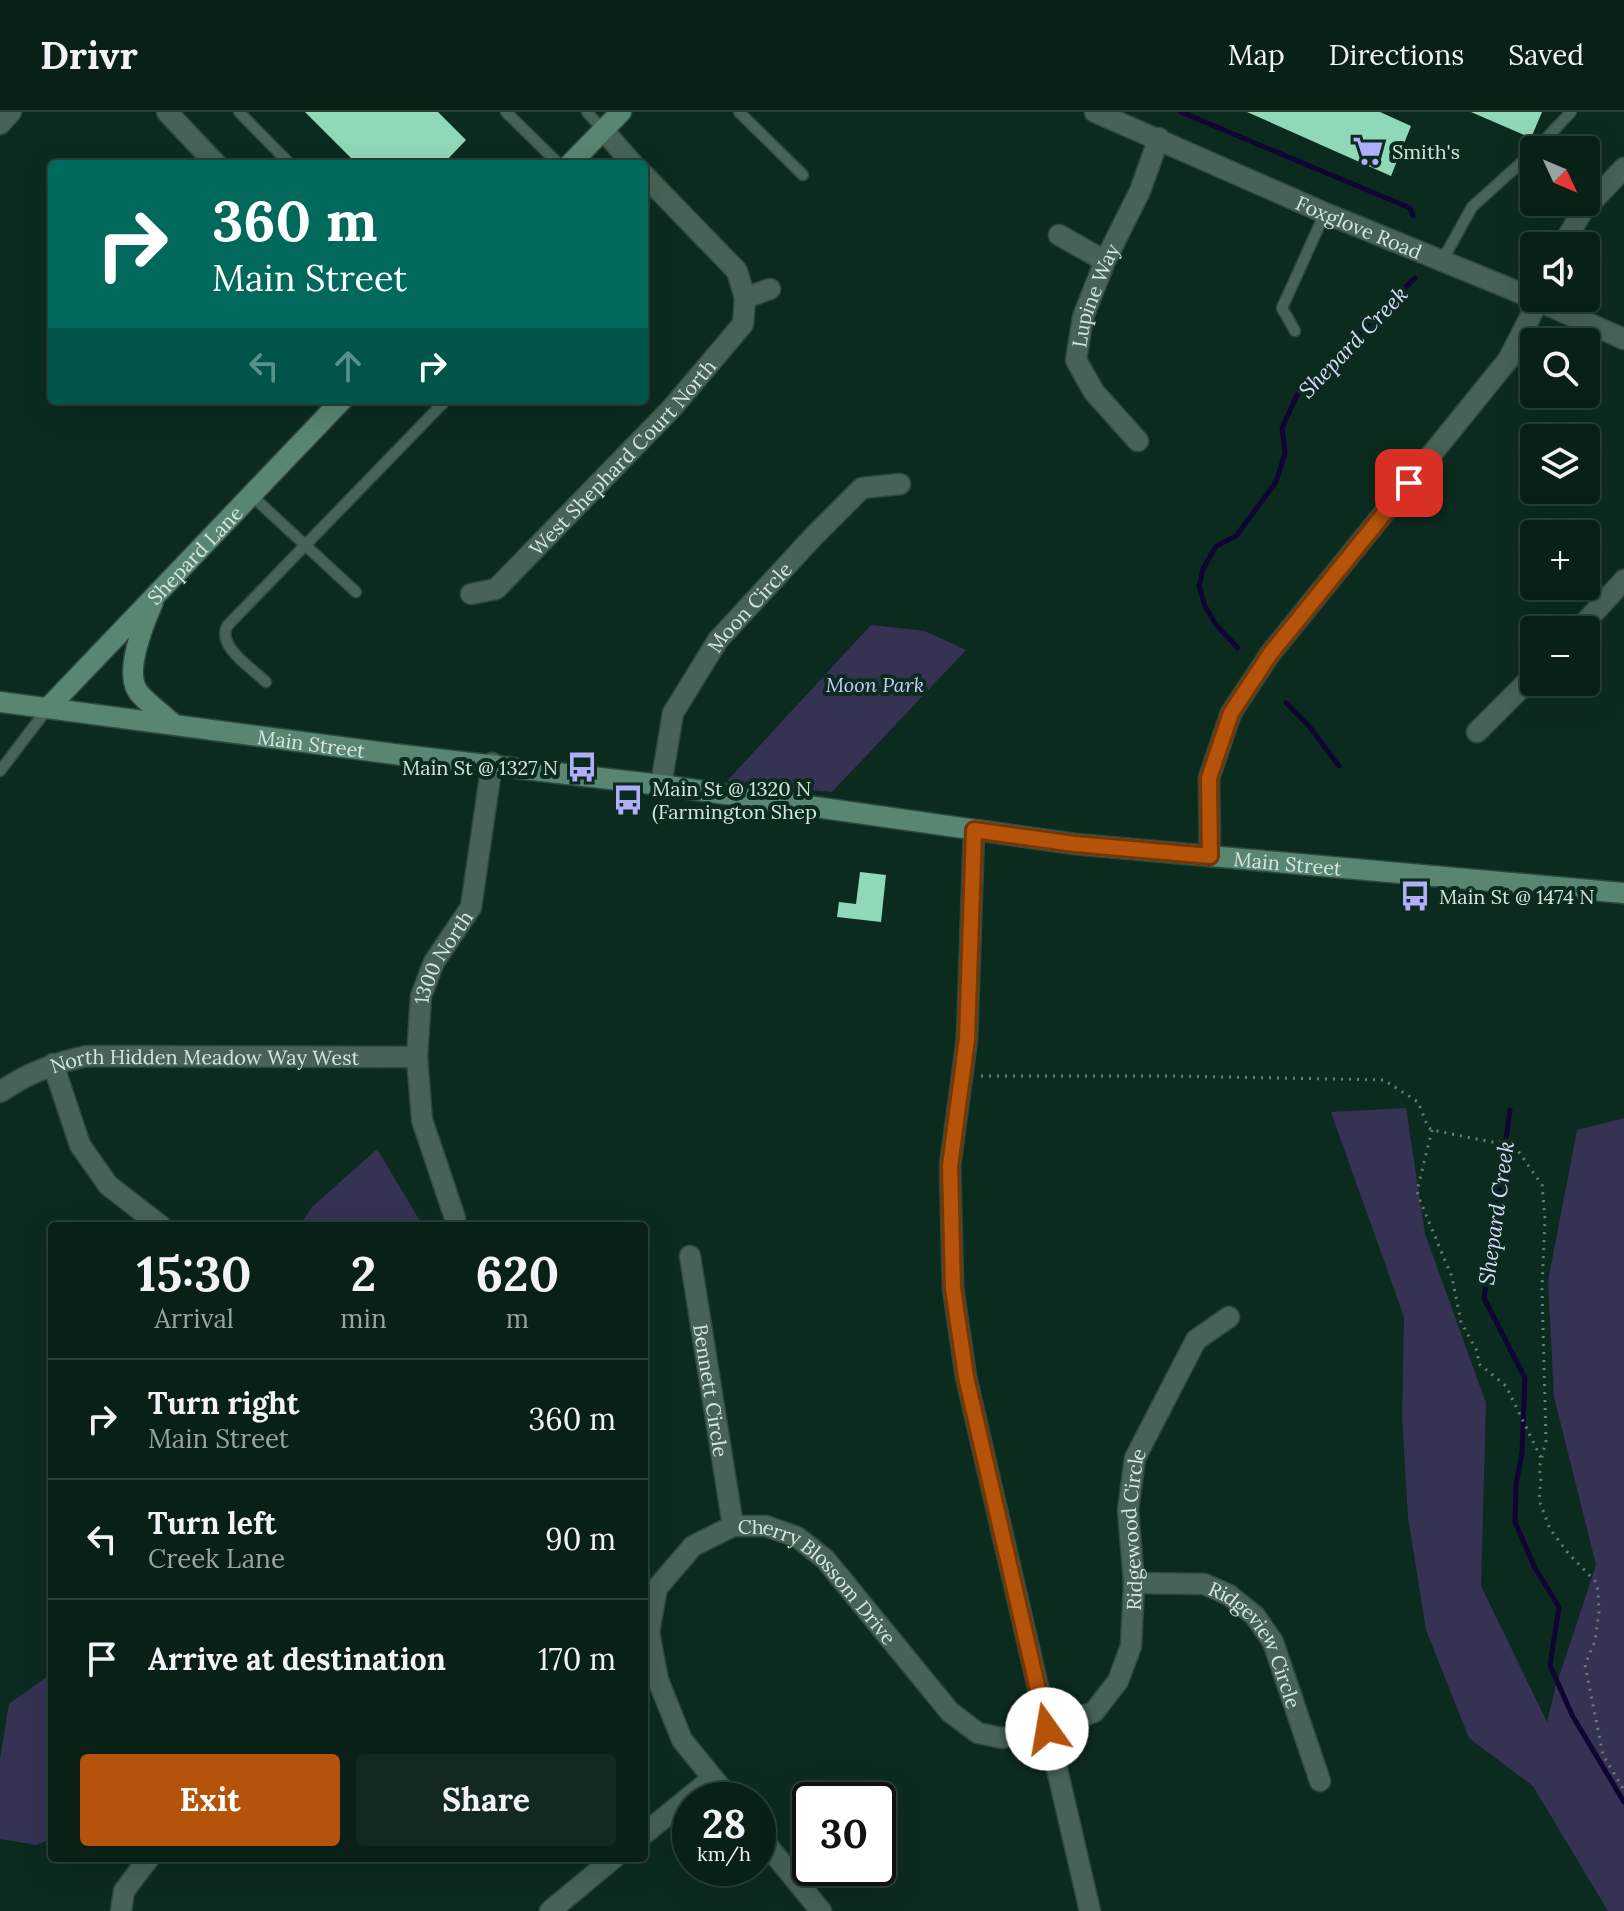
<!DOCTYPE html>
<meta charset="utf-8">
<style>
body{margin:0;font-family:Lora,serif;background:#122820;color:#f1f3f6;height:100vh;display:flex;flex-direction:column;font-size:30px;white-space:nowrap}
*{box-sizing:border-box;margin:0}
p{font-size:26px;color:#99a3a1}
.icon{flex:none;width:44px;height:44px;fill:none;stroke:currentColor;stroke-width:2;stroke-linecap:round;stroke-linejoin:round}
.map{position:relative;flex:1;overflow:hidden}
.side{position:absolute;left:48px;top:1110px;width:600px;height:640px;display:flex;flex-direction:column;background:#092017;border-radius:8px;box-shadow:0 8px 32px #0002,0 0 0 2px #293e36}
.side>*{flex:none}
.banner{position:absolute;left:48px;top:48px;width:600px;height:244px;border-radius:8px;box-shadow:0 8px 32px #0002,0 0 0 2px #293e36;background:#00695c;color:#fff;overflow:hidden}
.needle{width:52px;rotate:134deg}
.fabs{position:absolute;left:1520px;top:24px;display:grid;gap:16px}
.fabs a{display:grid;place-items:center;width:80px;height:80px;border-radius:8px;background:#092017;box-shadow:0 8px 32px #0002,0 0 0 2px #293e36;font-size:40px}
.speed{position:absolute;left:672px;top:1670px;display:flex;gap:16px;font-size:40px;font-weight:700;text-align:center}
.speed>*{display:grid;place-content:center;width:104px;height:104px;border-radius:50%;background:#092017;box-shadow:0 8px 32px #0002,0 0 0 2px #293e36;line-height:1}
.speed small{font-size:20px;font-weight:400}
.speed .limit{border:4px solid #111;border-radius:12px;background:#fff;color:#111}
.pin{position:absolute;display:grid;place-items:center;width:68px;height:68px;color:#fff;margin:-34px;border-radius:16px;box-shadow:0 4px 12px #0006}
.me{position:absolute;width:88px;margin:-44px;rotate:347deg;stroke-linejoin:round;filter:drop-shadow(0 0 6px #0008)}
.turn{display:flex;align-items:center;gap:28px;height:168px;padding:0 32px;font-size:36px}
.turn .icon{width:104px;height:104px;stroke-width:2.5}
.turn b{display:block;font-size:56px;line-height:68px}
.lanes{display:flex;align-items:center;height:76px;padding:0 32px;background:#0003;justify-content:center;gap:40px;direction:ltr}
.lanes .off{opacity:.35}
.eta{display:flex;justify-content:space-evenly;align-items:center;height:136px;text-align:center}
.eta b{font-size:48px;font-weight:700;line-height:56px}
.button{display:flex;gap:16px;margin-top:auto;padding:16px 32px}
.button a{flex:1;height:92px;border-radius:8px;background:#b45309;color:#fff;font-size:32px;font-weight:700;line-height:92px;text-align:center}
.button a+a{background:#122820;color:#f1f3f6}
ul{padding:0;list-style:none}
li{display:flex;align-items:center;gap:24px;height:120px;padding:0 32px;border-top:2px solid #293e36}
li div{flex:1}
li b{display:block;font-size:30px}
li em{font-style:normal}
header{display:flex;align-items:center;gap:48px;box-sizing:border-box;height:112px;padding:0 40px;background:#092017;border-bottom:2px solid #293e36}
header strong{font-size:38px}
nav{display:flex;gap:44px;margin-inline-start:auto;font-size:28px}
.map>svg:first-child{display:block}
.green{fill:#353254}
.lines{fill:none;stroke-linecap:round;stroke-linejoin:round}
.stream{stroke:#100433;stroke-width:5}
.building{fill:#90d9b8}
.lane-casing{stroke:#2c493d;stroke-width:13}
.street-casing{stroke:#2c493d;stroke-width:23}
.secondary-casing{stroke:#2c493d;stroke-width:23}
.path{stroke:#677f75;stroke-width:3;stroke-dasharray:2 6;stroke-linecap:butt}
.lane{stroke:#476356;stroke-width:10}
.street{stroke:#476356;stroke-width:20}
.secondary{stroke:#598671;stroke-width:20}
.route-casing{stroke:#753606;stroke-width:20}
.route{stroke:#b45309;stroke-width:14}
.labels{text-anchor:middle;dominant-baseline:central;stroke-width:8;stroke-linejoin:round;paint-order:stroke}
.poi-label{font-size:20px;fill:#d5e6dd;stroke:#0c2b1f;text-anchor:start}
.street-label{font-size:20px;fill:#d5e6dd;stroke:#0c2b1f}
.park-label{font-size:20px;font-style:italic;fill:#cccbfd;stroke:#0c2b1f}
.water-label{font-size:22px;font-style:italic;fill:#dbdafd;stroke:#0c2b1f}
</style>
<header>
<strong>Drivr</strong>
<nav><a>Map</a><a>Directions</a><a>Saved</a></nav>
</header>
<div class="map">
<svg width="1624" height="1799" viewBox="0 0 1624 1799">
<rect width="100%" height="100%" fill="#0c2b1f"/>
<path class="green" d="M871 513 925 519 966 538 832 680 727 669Z
M1406 996 1425 1122 1486 1291 1481 1474 1547 1610 1555 1577 1596 1453 1554 1285 1548 1169 1577 1018 1624 1006V1799H1608L1533 1674 1469 1626 1426 1518 1408 1405 1402 1305 1404 1205 1331 1000Z
M377 1037 423 1114H300L312 1095Z
M52 1561V1727L36 1733 0 1727V1647L9 1592Z"/>
<g class="lines">
<path class="stream" d="M1181 0 1410 96 1413 104
M1238 536 1217 514 1205 494 1199 474 1203 457 1216 434 1236 424 1276 370 1285 341 1282 316 1297 283 1415 166
M1286 591 1309 614 1339 654
M1510 998 1484 1186 1525 1266 1522 1341 1516 1372 1515 1410 1535 1456 1559 1495 1550 1553 1572 1603 1624 1690"/>
</g>
<path class="building" d="M305 0H438L466 28 443 52H357Z
M1247 0H1380L1411 14 1391 64Z
M1471 0H1542L1531 26Z
M860 760 886 763 881 810 837 805 839 790 856 792Z"/>
<g class="lines">
<g class="lane-casing">
<path id="lane" d="M239 0 290 52
M506 0 559 52
M587 0 603 18
M739 0 803 63
M1535 38 1571 0
M1442 149 1472 95 1534 39
M1295 219 1282 196 1325 101
M251 383 356 480
M266 570C252 556 217 535 227 514L446 288
M0 659 48 596"/>
</g>
<g class="street-casing">
<g id="street">
<path d="M167 0 216 52"/>
<path id="s1" d="M1095 0 1325 101 1511 177 1624 227"/>
<path d="M0 12 11 0"/>
<path d="M603 18 633 52"/>
<path d="M1059 123 1105 149"/>
<path d="M1562 134 1582 100 1624 56"/>
<path d="M745 186 770 177"/>
<path id="s2" d="M1138 329 1094 280 1076 248 1083 205 1105 149 1140 79 1159 26"/>
<path id="s3" d="M471 482 496 477 672 296 743 212 745 186 737 159 644 63"/>
<path d="M1578 518 1624 468"/>
<path d="M1477 620 1534 563"/>
<path id="s4" d="M661 673 673 601 718 528 814 424 862 376 900 372"/>
<path d="M974 718 967 927 950 1054 953 1176 966 1265 1090 1799"/>
<path d="M1210 744 1209 666 1231 601 1270 542 1508 248 1540 186"/>
<path d="M53 952 80 1033 108 1073 161 1114"/>
<path id="s5" d="M0 980C28 961 54 951 87 944L417 945"/>
<path id="s6" d="M455 1114V1106L422 1008 417 945 421 884 434 850 471 795 492 651"/>
<path id="s7" d="M690 1144 733 1414"/>
<path id="s8" d="M1134 1471 1204 1472 1229 1483 1255 1504 1273 1530 1320 1669"/>
<path id="s9" d="M731 1688 682 1628 658 1568 649 1520 657 1476 693 1434 733 1414H766L797 1425 825 1447 950 1600 978 1621 1002 1626 1047 1617 1094 1600 1118 1569 1131 1534 1134 1471 1128 1398 1135 1346 1196 1228 1229 1205"/>
<path d="M644 1722 713 1666"/>
<path d="M758 1722 821 1799"/>
<path d="M121 1799 124 1779 149 1746"/>
<path d="M550 1799 614 1746"/>
</g>
</g>
<g class="secondary-casing">
<g id="secondary">
<path d="M570 52 621 0"/>
<path d="M153 490C144 511 123 561 139 581 148 592 162 601 172 611"/>
<path id="s10" d="M0 590 394 642 661 673 1075 732 1624 781"/>
<path id="s11" d="M48 596 342 288"/>
</g>
</g>
<path class="path" d="M981 964H1173L1384 968 1418 990 1428 1015 1432 1018 1492 1030 1508 1029 1514 1033 1542 1073 1545 1107 1542 1177 1546 1329 1539 1356 1541 1366 1539 1388 1550 1417 1568 1441 1595 1469 1598 1478 1599 1500 1595 1529 1585 1553 1603 1643 1624 1678
M1432 1018 1417 1079 1421 1091 1452 1165 1461 1210 1477 1239 1479 1252 1506 1274 1541 1346"/>
<use href="#lane" class="lane"/>
<use href="#street" class="street"/>
<use href="#secondary" class="secondary"/>
</g>
<g class="lines">
<g class="route-casing">
<path id="route" d="M1047 1617 966 1265 953 1176 950 1054 967 927 974 718 1075 732 1210 744 1209 666 1231 601 1270 542 1409 371"/>
</g>
<use href="#route" class="route"/>
</g>
<defs>
<g id="supermarket-bare" transform="scale(2.4)"><path d="M-6-5.5h2.5l.6 2H6L4.5 2H-2.5L-4.4-4H-6ZM-1.5 3.2a1.3 1.3 0 1 0 .1 0ZM3 3.2a1.3 1.3 0 1 0 .1 0Z" fill="#b2adf9" stroke="#0c2b1f" stroke-width="2.5" paint-order="stroke"/></g>
<g id="bus-bare" transform="scale(2.4)"><path d="M-5-6H5V4H4V6H2V4H-2V6H-4V4H-5ZM-3.5-4V0h7V-4ZM-3.5 1.2v1.5H-2V1.2ZM2 1.2v1.5H3.5V1.2Z" fill="#b2adf9" stroke="#0c2b1f" stroke-width="2.5" paint-order="stroke"/></g>
</defs>
<g fill-rule="evenodd">
<use href="#supermarket-bare" x="1368" y="39"/>
<use href="#bus-bare" x="582" y="655"/>
<use href="#bus-bare" x="628" y="688"/>
<use href="#bus-bare" x="1415" y="784"/>
</g>
<g class="labels">
<g class="poi-label">
<text x="1392" y="39">Smith's</text>
<text x="558" y="655" text-anchor="end">Main St @ 1327 N</text>
<text x="652" y="676">Main St @ 1320 N<tspan x="652" dy="23">(Farmington Shep</tspan></text>
<text x="1439" y="784">Main St @ 1474 N</text>
</g>
<g class="street-label">
<text stroke="none"><textPath href="#s1" startOffset="288">Foxglove Road</textPath></text>
<text stroke="none"><textPath href="#s2" startOffset="170">Lupine Way</textPath></text>
<text stroke="none"><textPath href="#s3" startOffset="208">West Shephard Court North</textPath></text>
<text stroke="none"><textPath href="#s11" startOffset="212">Shepard Lane</textPath></text>
<text stroke="none"><textPath href="#s4" startOffset="204">Moon Circle</textPath></text>
<text stroke="none"><textPath href="#s10" startOffset="314">Main Street</textPath></text>
<text stroke="none"><textPath href="#s10" startOffset="1298">Main Street</textPath></text>
<text stroke="none"><textPath href="#s6" startOffset="280">1300 North</textPath></text>
<text stroke="none"><textPath href="#s5" startOffset="212">North Hidden Meadow Way West</textPath></text>
<text stroke="none"><textPath href="#s7" startOffset="136">Bennett Circle</textPath></text>
<text stroke="none"><textPath href="#s9" startOffset="984">Ridgewood Circle</textPath></text>
<text stroke="none"><textPath href="#s9" startOffset="442">Cherry Blossom Drive</textPath></text>
<text stroke="none"><textPath href="#s8" startOffset="154">Ridgeview Circle</textPath></text>
</g>
<g class="park-label">
<text x="875" y="572">Moon Park</text>
</g>
<g class="water-label">
<text transform="translate(1353 230) rotate(-46)">Shepard Creek</text>
<text transform="translate(1496 1101) rotate(-82)">Shepard Creek</text>
</g>
</g>
</svg>
<div class="fabs">
<a><svg class="needle" viewBox="-14 -14 28 28"><path d="M0-13l5 13h-10z" fill="#e53935"/><path d="M0 13l5-13h-10z" fill="#99a3a1"/></svg></a>
<a><svg class="icon" aria-label="sound" viewBox="0 0 24 24"><path d="M4 9h4l5-4v14l-5-4H4zM17 9q2 3 0 6"/></svg></a>
<a><svg class="icon" aria-label="search" viewBox="0 0 24 24"><circle cx="10" cy="10" r="6"/><path d="M15 15l6 6"/></svg></a>
<a><svg class="icon" aria-label="layers" viewBox="0 0 24 24"><path d="M12 4l9 5-9 5-9-5zM3 14l9 5 9-5"/></svg></a>
<a>+</a>
<a>−</a>
</div>
<div class="speed"><div>28<small>km/h</small></div><div class="limit">30</div></div>
<div class="pin" style="left:1409px;top:371px;background:#d93025"><svg class="icon" aria-label="arrive" viewBox="0 0 24 24"><path d="M6 21V4h12l-3 4 3 4H6"/></svg></div>
<svg class="me" style="left:1047px;top:1617px" viewBox="-20 -20 40 40"><circle r="19" fill="#fff"/><path d="M0-13L10 11 0 6-10 11z" fill="#b45309"/></svg>
<div class="banner">
<div class="turn"><svg class="icon" aria-label="right" viewBox="0 0 24 24"><path d="M7 20v-9h11M14 6l5 5-5 5"/></svg><div><b>360 m</b>Main Street</div></div>
<div class="lanes"><svg class="icon off" aria-label="left" viewBox="0 0 24 24"><path d="M17 20v-9H6M10 6l-5 5 5 5"/></svg><svg class="icon off" aria-label="ahead" viewBox="0 0 24 24"><path d="M12 20V5M6 11l6-6 6 6"/></svg><svg class="icon" aria-label="right" viewBox="0 0 24 24"><path d="M7 20v-9h11M14 6l5 5-5 5"/></svg></div>
</div>
<section class="side">
<div class="eta">
<div><b>15:30</b><p>Arrival</p></div>
<div><b>2</b><p>min</p></div>
<div><b>620</b><p>m</p></div>
</div>
<ul>
<li><svg class="icon" aria-label="right" viewBox="0 0 24 24"><path d="M7 20v-9h11M14 6l5 5-5 5"/></svg><div><b>Turn right</b><p>Main Street</p></div><em>360 m</em></li>
<li><svg class="icon" aria-label="left" viewBox="0 0 24 24"><path d="M17 20v-9H6M10 6l-5 5 5 5"/></svg><div><b>Turn left</b><p>Creek Lane</p></div><em>90 m</em></li>
<li><svg class="icon" aria-label="arrive" viewBox="0 0 24 24"><path d="M6 21V4h12l-3 4 3 4H6"/></svg><div><b>Arrive at destination</b></div><em>170 m</em></li>
</ul>
<div class="button"><a>Exit</a><a>Share</a></div>
</section>
</div>
